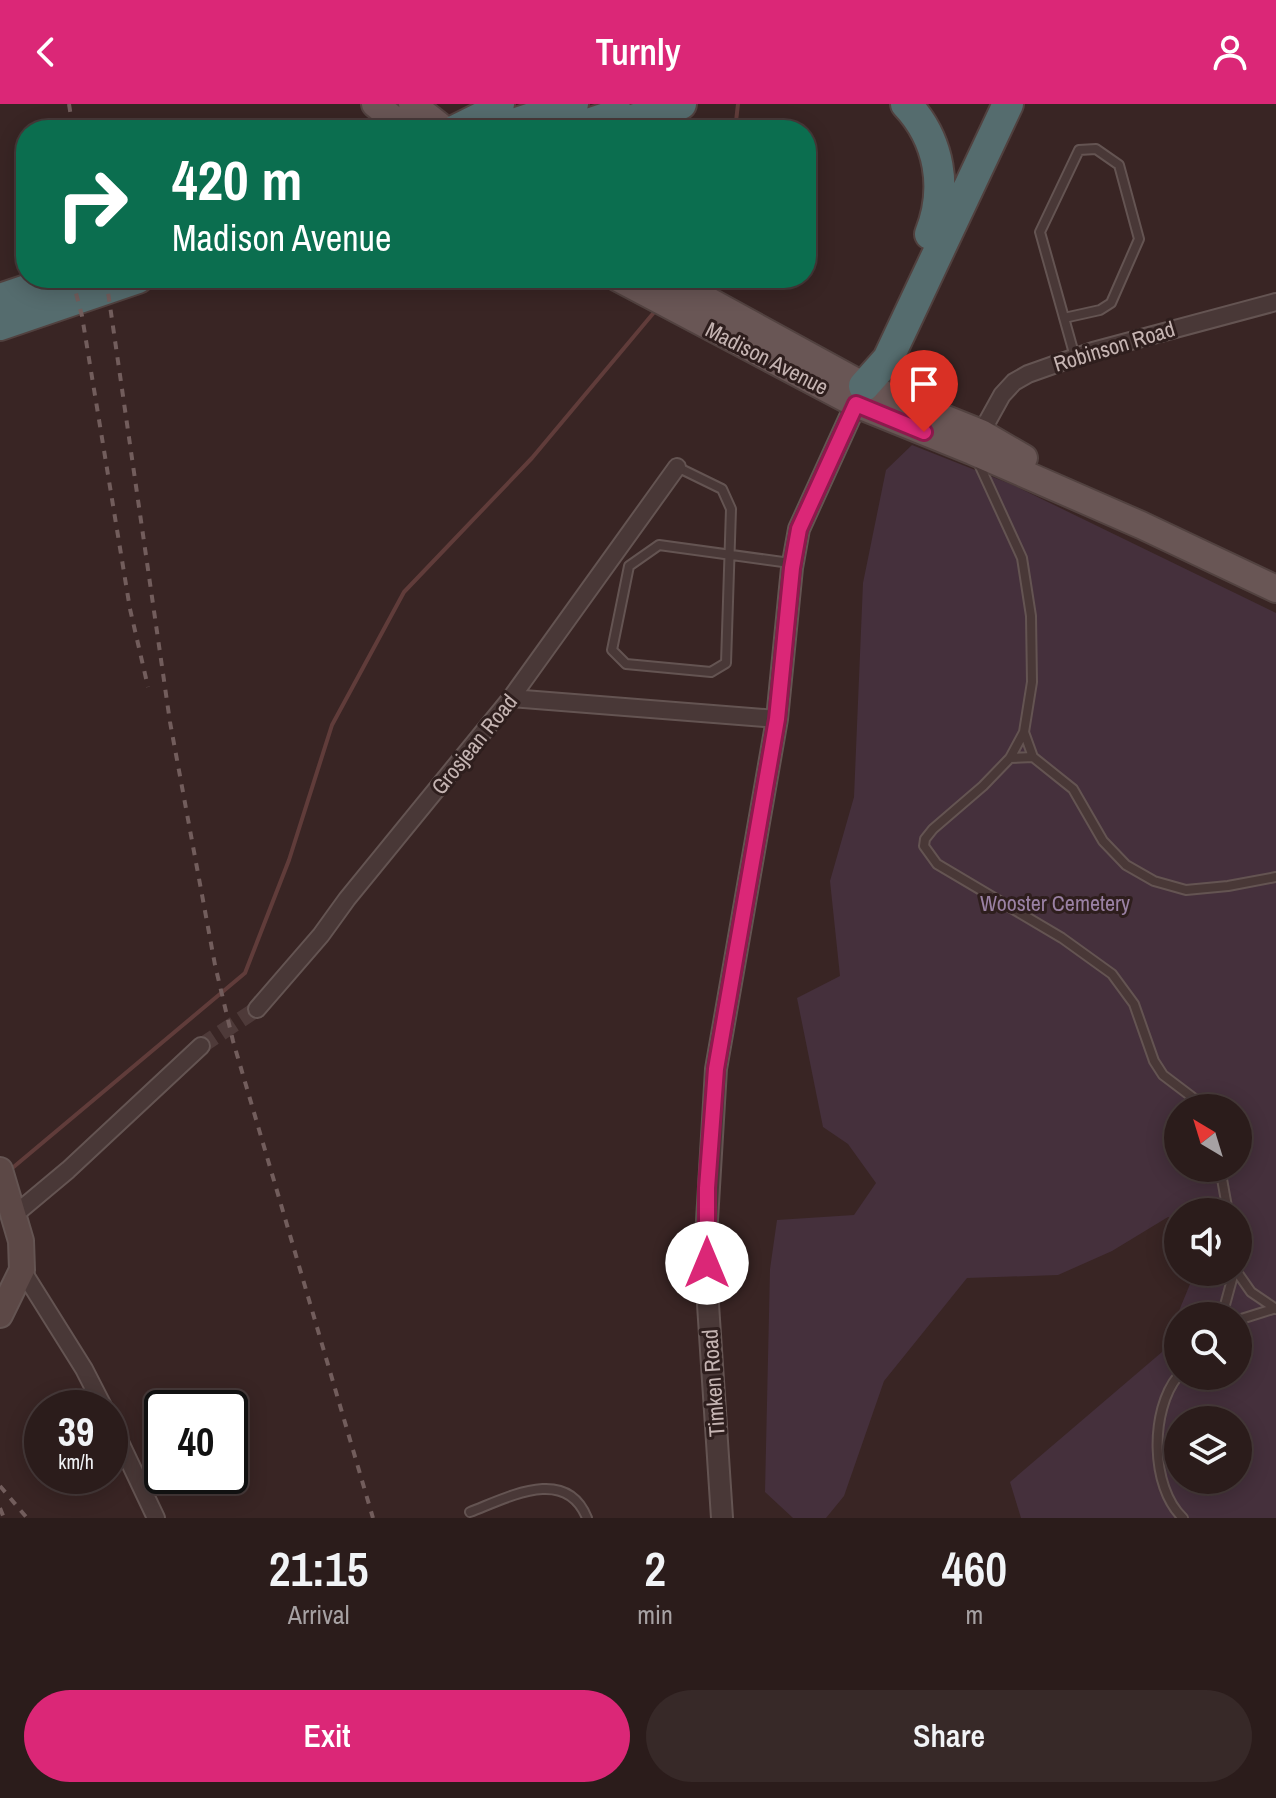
<!DOCTYPE html>
<style>
body{margin:0;font-family:"Archivo Narrow",sans-serif;background:#372928;color:#f1f3f6;height:100vh;display:flex;flex-direction:column;font-size:30px;white-space:nowrap}
*{box-sizing:border-box;margin:0}
p{font-size:26px;color:#a6a1a3}
.icon{flex:none;width:44px;height:44px;fill:none;stroke:currentColor;stroke-width:2;stroke-linecap:round;stroke-linejoin:round}
.map{position:relative;height:1414px;overflow:hidden}
.details{display:flex;flex-direction:column;background:#2b1c1b;flex:1}
.details>*{flex:none}
.banner{position:absolute;left:16px;top:16px;width:800px;height:168px;border-radius:32px;box-shadow:0 4px 20px #0003,0 0 0 2px #473a3a;background:#0b6e4f;color:#fff;overflow:hidden}
.needle{width:52px;rotate:322deg}
.controls{position:absolute;left:1164px;top:990px;display:grid;gap:16px}
.controls a{display:grid;place-items:center;width:88px;height:88px;border-radius:50%;background:#2b1c1b;box-shadow:0 4px 20px #0003,0 0 0 2px #473a3a;font-size:40px}
.speed{position:absolute;left:24px;top:1286px;display:flex;gap:16px;font-size:40px;font-weight:700;text-align:center}
.speed>*{display:grid;place-content:center;width:104px;height:104px;border-radius:50%;background:#2b1c1b;box-shadow:0 4px 20px #0003,0 0 0 2px #473a3a;line-height:1}
.speed small{font-size:20px;font-weight:400}
.speed .limit{border:4px solid #111;border-radius:12px;background:#fff;color:#111}
.pin{position:absolute;display:grid;place-items:center;width:68px;height:68px;color:#fff;margin:-82px -34px;border-radius:50% 50% 50% 0;rotate:-45deg;box-shadow:0 0 8px #0007}
.pin .icon{rotate:45deg}
.me{position:absolute;width:88px;margin:-44px;rotate:0deg;stroke-linejoin:round;filter:drop-shadow(0 0 6px #0008)}
.turn{display:flex;align-items:center;gap:28px;height:168px;padding:0 24px;font-size:36px}
.turn .icon{width:104px;height:104px;stroke-width:2.5}
.turn b{display:block;font-size:56px;line-height:68px}
.eta{display:flex;justify-content:space-evenly;align-items:center;height:136px;text-align:center}
.eta b{font-size:48px;font-weight:600;line-height:56px}
.button{display:flex;gap:16px;margin-top:auto;padding:16px 24px}
.button a{flex:1;height:92px;border-radius:48px;background:#db2777;color:#fff;font-size:32px;font-weight:600;line-height:92px;text-align:center}
.button a+a{background:#372928;color:#f1f3f6}
header{display:flex;justify-content:space-between;align-items:center;height:104px;padding:0 24px;background:#db2777;color:#fff;font-size:36px;font-weight:600}
.map>svg:first-child{display:block}
.green{fill:#45303c;fill-rule:evenodd}
.lines{fill:none;stroke-linecap:round;stroke-linejoin:round}
.stream{stroke:#603c3a;stroke-width:4}
.minor-tunnel{stroke:#4e3a39;stroke-width:16;stroke-dasharray:16 8;stroke-linecap:butt}
.service-casing{stroke:#645452;stroke-width:12}
.minor-casing{stroke:#645452;stroke-width:20}
.tertiary-casing{stroke:#645452;stroke-width:24}
.secondary-casing{stroke:#645452;stroke-width:28}
.primary-casing{stroke:#524240;stroke-width:30}
.motorway-casing{stroke:#51413f;stroke-width:34}
.service{stroke:#493837;stroke-width:8}
.minor{stroke:#493837;stroke-width:16}
.tertiary{stroke:#493837;stroke-width:20}
.secondary{stroke:#5c4846;stroke-width:24}
.primary{stroke:#695655;stroke-width:26}
.motorway{stroke:#556c6e;stroke-width:30}
.rail{stroke:#725d5c;stroke-width:4;stroke-dasharray:8 8;stroke-linecap:butt}
.route-casing{stroke:#8e194d;stroke-width:20}
.route{stroke:#db2777;stroke-width:14}
.labels{text-anchor:middle;dominant-baseline:central;stroke-width:6;stroke-linejoin:round;paint-order:stroke}
.street-label{font-size:22px;fill:#c5b4b2;stroke:#2e1e1d}
.park-label{font-size:22px;fill:#9a81a4;stroke:#2e1e1d}
</style>
<header><svg class="icon" aria-label="back" viewBox="0 0 24 24"><path d="M15 5l-7 7 7 7"/></svg>Turnly<svg class="icon" aria-label="person" viewBox="0 0 24 24"><circle cx="12" cy="8" r="4"/><path d="M4 21q1-7 8-7t8 7"/></svg></header>
<div class="map">
<svg width="1276" height="1414" viewBox="0 0 1276 1414">
<rect width="100%" height="100%" fill="#392524"/>
<path class="green" d="M912 341 1013 381 1276 509V1414H1021L1010 1378 1162 1248 1195 1168H1238V1108H1178V1118L1168 1113 1112 1147 1058 1171 967 1174 884 1277 844 1392 826 1414H793L765 1388 770 1165 777 1116 854 1111 876 1079 848 1040 823 1023 797 894 840 872 830 777 854 693 863 479 886 366ZM1178 1004H1238V1064H1178ZM1178 1212H1238V1272H1178ZM1178 1316H1238V1376H1178Z"/>
<g class="lines">
<path class="stream" d="M735 26 738 0
M10 1066 245 869 289 756 332 621 404 488 532 354 656 206"/>
<path class="minor-tunnel" d="M201 942 257 905"/>
<g class="service-casing">
<path id="service" d="M1064 214 1100 206 1111 199 1139 135 1119 61 1096 45 1079 46 1040 128 1075 253
M978 358 1022 454 1031 512 1032 578 1024 628 1010 654 983 682 933 725 925 735 924 742 937 760 1062 834 1112 870 1134 900 1154 957 1163 971 1200 999 1203 1004
M677 363 722 385 731 405 726 559 711 568 626 560 612 546 629 462 659 441 790 459
M1024 628 1033 653 1073 685 1103 737 1126 761 1154 777 1186 786 1228 782 1276 773
M1010 654 1033 653
M1220 1064 1228 1108
M1237 1168 1251 1188 1276 1205
M1222 1212 1234 1168
M1238 1216 1273 1205
M1178 1272C1150 1306 1150 1383 1183 1414
M470 1408C507 1394 566 1361 587 1414"/>
</g>
<g class="minor-casing">
<path id="minor" d="M981 329 1002 291 1014 278 1028 270 1093 247 1276 198
M511 594 777 615
M257 905 321 831 347 795 511 594 677 363
M13 1112 68 1066 201 942
M22 1166 84 1265 104 1304
M110 1317 156 1414"/>
</g>
<g class="tertiary-casing">
<path id="tertiary" d="M722 1414 707 1185 706 1133 716 965 777 615 792 464 799 425 856 300"/>
</g>
<g class="secondary-casing">
<path id="secondary" d="M0 1066 21 1137 22 1166 0 1211"/>
</g>
<g class="primary-casing">
<path id="primary" d="M375 0 407 26
M412 0 445 26
M618 174 856 300 972 347 1141 421 1276 485
M667 174 864 282 981 329 1024 354"/>
</g>
<g class="motorway-casing">
<path id="motorway" d="M906 0C940 36 948 85 930 130
M456 26 486 11 499 0
M496 26 573 0
M570 26 618 10
M602 26 681 0
M0 195 62 174
M0 221 138 174
M864 282 888 255 1008 0"/>
</g>
<use href="#service" class="service"/>
<use href="#minor" class="minor"/>
<use href="#tertiary" class="tertiary"/>
<use href="#secondary" class="secondary"/>
<use href="#primary" class="primary"/>
<use href="#motorway" class="motorway"/>
<path class="rail" d="M69 0 73 26
M72 174 82 212 130 505 148 583
M106 174 170 618 215 861 233 937 373 1414
M0 1382 27 1414
M0 1404 4 1414"/>
</g>
<g class="lines">
<g class="route-casing">
<path id="route" d="M707 1159V1084L716 965 777 615 792 464 799 425 856 300 924 328"/>
</g>
<use href="#route" class="route"/>
</g>
<g class="labels">
<g class="street-label">
<text transform="translate(1114 242) rotate(-17)">Robinson Road</text>
<text transform="translate(767 254) rotate(27)">Madison Avenue</text>
<text transform="translate(474 640) rotate(-51)">Grosjean Road</text>
<text transform="translate(713 1279) rotate(-94)">Timken Road</text>
</g>
<g class="park-label">
<text x="1055" y="799">Wooster Cemetery</text>
</g>
</g>
</svg>
<div class="controls">
<a><svg class="needle" viewBox="-14 -14 28 28"><path d="M0-13l5 13h-10z" fill="#e53935"/><path d="M0 13l5-13h-10z" fill="#a6a1a3"/></svg></a>
<a><svg class="icon" aria-label="sound" viewBox="0 0 24 24"><path d="M4 9h4l5-4v14l-5-4H4zM17 9q2 3 0 6"/></svg></a>
<a><svg class="icon" aria-label="search" viewBox="0 0 24 24"><circle cx="10" cy="10" r="6"/><path d="M15 15l6 6"/></svg></a>
<a><svg class="icon" aria-label="layers" viewBox="0 0 24 24"><path d="M12 4l9 5-9 5-9-5zM3 14l9 5 9-5"/></svg></a>
</div>
<div class="speed"><div>39<small>km/h</small></div><div class="limit">40</div></div>
<div class="pin" style="left:924px;top:328px;background:#d93025"><svg class="icon" aria-label="arrive" viewBox="0 0 24 24"><path d="M6 21V4h12l-3 4 3 4H6"/></svg></div>
<svg class="me" style="left:707px;top:1159px" viewBox="-20 -20 40 40"><circle r="19" fill="#fff"/><path d="M0-13L10 11 0 6-10 11z" fill="#db2777"/></svg>
<div class="banner">
<div class="turn"><svg class="icon" aria-label="right" viewBox="0 0 24 24"><path d="M7 20v-9h11M14 6l5 5-5 5"/></svg><div><b>420 m</b>Madison Avenue</div></div>
</div>
</div>
<section class="details">
<div class="eta">
<div><b>21:15</b><p>Arrival</p></div>
<div><b>2</b><p>min</p></div>
<div><b>460</b><p>m</p></div>
</div>
<div class="button"><a>Exit</a><a>Share</a></div>
</section>
